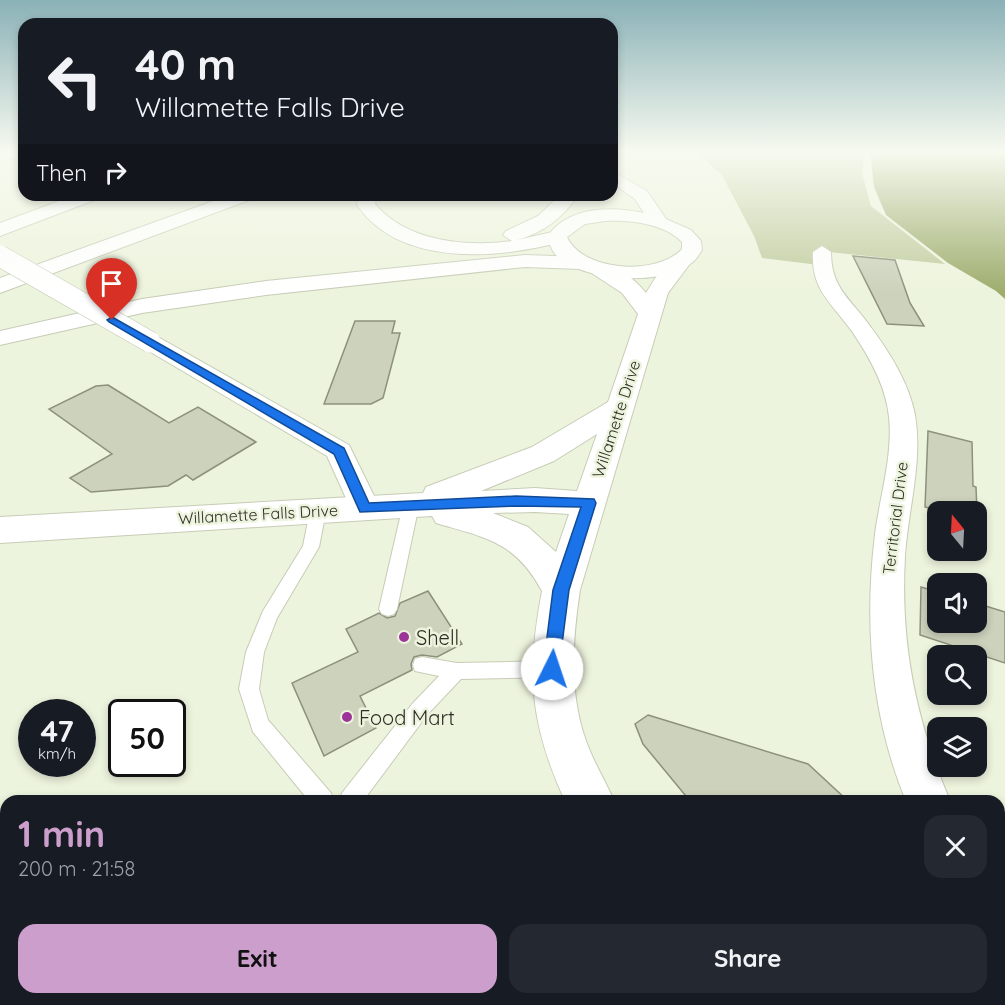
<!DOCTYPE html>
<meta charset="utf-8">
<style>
body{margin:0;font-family:Quicksand,sans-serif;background:#242831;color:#f1f3f6;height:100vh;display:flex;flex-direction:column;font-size:22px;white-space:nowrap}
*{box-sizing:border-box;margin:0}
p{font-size:20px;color:#9ea1a6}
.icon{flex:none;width:33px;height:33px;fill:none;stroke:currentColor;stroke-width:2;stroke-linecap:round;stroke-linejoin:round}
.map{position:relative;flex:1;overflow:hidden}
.panel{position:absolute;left:0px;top:795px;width:1005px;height:210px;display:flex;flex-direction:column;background:#171b24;border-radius:18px 18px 0 0;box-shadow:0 3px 9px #0003}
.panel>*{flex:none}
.hud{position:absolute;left:18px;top:18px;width:600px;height:183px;border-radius:18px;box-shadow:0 3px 9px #0003;background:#171b24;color:#f1f3f6;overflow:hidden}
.needle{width:39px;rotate:342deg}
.fabs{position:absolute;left:927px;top:501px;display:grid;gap:12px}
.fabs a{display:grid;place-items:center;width:60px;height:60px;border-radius:12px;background:#171b24;box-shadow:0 3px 9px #0003;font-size:30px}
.speed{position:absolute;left:18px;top:699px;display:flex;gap:12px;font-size:30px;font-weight:700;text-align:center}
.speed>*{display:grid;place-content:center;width:78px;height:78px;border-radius:50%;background:#171b24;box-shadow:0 3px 9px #0003;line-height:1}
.speed small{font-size:15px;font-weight:400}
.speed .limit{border:3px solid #111;border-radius:9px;background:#fff;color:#111}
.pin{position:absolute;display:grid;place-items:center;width:51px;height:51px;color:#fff;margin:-62px -26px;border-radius:50% 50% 50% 0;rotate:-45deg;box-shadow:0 0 6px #0007}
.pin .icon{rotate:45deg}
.me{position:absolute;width:66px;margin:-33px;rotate:4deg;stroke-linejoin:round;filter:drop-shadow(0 0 4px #0008)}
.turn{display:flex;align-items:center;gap:21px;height:126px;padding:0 18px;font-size:27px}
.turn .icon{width:78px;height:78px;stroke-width:2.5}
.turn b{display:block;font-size:42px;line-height:51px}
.then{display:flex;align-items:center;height:57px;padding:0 18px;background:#0003;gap:12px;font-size:22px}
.round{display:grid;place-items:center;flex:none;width:63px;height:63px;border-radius:18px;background:#242831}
.summary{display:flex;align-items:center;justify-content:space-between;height:102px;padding:0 18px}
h1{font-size:36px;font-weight:700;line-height:45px;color:#cb9ecc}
.cta{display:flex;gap:12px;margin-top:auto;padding:12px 18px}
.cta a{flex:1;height:69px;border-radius:18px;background:#cb9ecc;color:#111;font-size:24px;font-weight:700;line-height:69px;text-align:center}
.cta a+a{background:#242831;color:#f1f3f6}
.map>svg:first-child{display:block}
.green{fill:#c2cda1}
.water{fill:#9ead6e}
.building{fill:#ccd2bc;stroke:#8c917d;stroke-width:1.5}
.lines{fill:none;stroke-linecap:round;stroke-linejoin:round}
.lane-casing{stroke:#c6ccb6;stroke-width:2}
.street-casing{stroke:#c6ccb6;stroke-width:2}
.secondary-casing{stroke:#c6ccb6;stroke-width:2}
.primary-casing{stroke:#c6ccb6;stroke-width:2}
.highway-casing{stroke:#c6ccb6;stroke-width:2}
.lane{fill:#fff;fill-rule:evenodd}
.street{fill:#fff;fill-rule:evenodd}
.secondary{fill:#fff;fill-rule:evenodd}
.primary{fill:#fff;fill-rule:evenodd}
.highway{fill:#fff;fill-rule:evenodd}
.street-bridge-casing{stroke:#c6ccb6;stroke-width:22;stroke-linecap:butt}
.street-bridge{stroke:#fff;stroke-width:21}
.route{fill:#1a73e8;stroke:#114b97;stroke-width:1.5}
.poi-dot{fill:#9d3599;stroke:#edf4dd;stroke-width:2}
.labels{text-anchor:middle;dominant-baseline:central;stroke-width:5;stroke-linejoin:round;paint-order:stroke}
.street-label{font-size:16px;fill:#2c2e26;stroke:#edf4dd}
.near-poi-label{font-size:20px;fill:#2c2e26;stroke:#edf4dd;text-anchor:start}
</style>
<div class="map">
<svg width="1005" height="1005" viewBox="0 0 1005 1005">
<rect width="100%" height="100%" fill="#edf4dd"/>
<path class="green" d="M696 152H865L862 173 871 206 945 264 819 251V265L762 258 754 236 722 175Z"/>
<path class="water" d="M870 152H1005V299L996 291 948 263 886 215 874 187Z"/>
<path class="building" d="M853 256 895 260 910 303 924 326 887 324Z
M355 321H395L392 333H400L383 398 371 404H324Z
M108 385 169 423 198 407 256 442 193 480 186 475 168 486 91 492 70 478 112 454 49 409 96 386Z
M928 431 972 442 973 486 976 487 977 512H941L925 507Z
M921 587 938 592V622H976V603L1005 612V663L920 635Z
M428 591 462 644 437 657 422 655 414 657 411 664 412 670 360 696 376 728 324 756 292 683 358 652 346 629 379 613 387 618 395 616 400 603Z
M648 715 808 764 848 801H690L643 744 635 724Z"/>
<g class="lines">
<g class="lane-casing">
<path id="lane" d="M411 500 419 505 397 609 394 614 388 616 382 614 379 609 403 505Z
M318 506 326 511 319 547 277 618 264 652 259 689 268 720 331 793 334 801H309L253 732 239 689 246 652 263 611 303 546 310 511Z
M422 657 457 663 552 661 559 663 561 669 559 675 552 677 461 679 427 715 363 801H339L342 793 413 703 439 676 415 671 413 665 415 659Z
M181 999H210L208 1005H179Z"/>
</g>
<g class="street-casing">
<path id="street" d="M24 152V156L0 161V153Z
M822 246 831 252C831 289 851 299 870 326 890 353 909 383 915 415 923 461 908 510 905 556 900 645 916 720 950 801H906C871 716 864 625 875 534 880 495 893 457 889 417 886 386 869 356 851 330 831 302 811 290 813 252Z
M150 335 158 337 349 445 380 508 376 516 365 519 354 516 327 456 142 347 139 342 142 337Z
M999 916 1005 918V977L999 975Z
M512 999H565L563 1005H510Z"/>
</g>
<g class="secondary-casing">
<path id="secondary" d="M682 255 689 257 692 261 668 293 580 590C572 643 568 700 590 751 597 768 607 784 614 801H565C530 724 526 674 542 591 515 541 486 538 436 523L432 516 0 543V517L423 493 426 487 532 447 608 402 638 314 622 293 593 274 590 269 593 264C612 260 635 279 646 293 655 279 665 259 682 255ZM597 434 577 491 535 488 481 491 554 461ZM535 512 569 514 556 552 528 527 493 513Z
M748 999H811L813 1005H751Z"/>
</g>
<g class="primary-casing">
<path id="primary" d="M612 171 647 191 666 219 691 230 701 241 702 250C699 255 695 261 690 264 661 287 579 281 555 254 551 249 549 242 547 237 568 206 611 206 644 213L635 199 612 183ZM605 221C629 220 664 223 682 242V249C657 276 583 272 567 237L585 224Z"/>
</g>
<g class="highway-casing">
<path id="highway" d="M75 195H100L97 199 0 236V223Z
M230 195H255L252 199 0 293V278Z
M359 195H377L375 204C407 242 466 247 512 241L503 235 506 231 538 216 560 195H578C563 218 543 233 517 240L557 231 567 237 564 241C500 259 400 268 357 205Z
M525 255 581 257 588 259 591 263 588 267 581 269 525 267 266 295 142 313 0 345V331L142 299 266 281Z"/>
</g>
<use href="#lane" class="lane"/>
<use href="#street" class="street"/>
<use href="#secondary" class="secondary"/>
<use href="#primary" class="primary"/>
<use href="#highway" class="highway"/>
<g class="street-bridge-casing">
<path id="street-bridge" d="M0 256 150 342"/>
</g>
<use href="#street-bridge" class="street-bridge"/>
</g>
<linearGradient id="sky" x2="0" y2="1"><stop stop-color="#8ab1b7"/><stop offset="0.52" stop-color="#f7faf0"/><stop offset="1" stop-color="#f7faf0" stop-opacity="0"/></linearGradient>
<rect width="1005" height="292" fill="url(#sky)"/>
<path class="route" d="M112 317 344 448 369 503 516 496 594 499 596 503 569 590 558 675 552 677 546 675 543 669 553 590 581 507 516 506 360 512 334 454 109 322 107 320Z"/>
<g class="poi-dot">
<circle cx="404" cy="637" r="6"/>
<circle cx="347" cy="717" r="6"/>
</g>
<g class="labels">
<g class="street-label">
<text transform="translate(616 419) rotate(-72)">Willamette Drive</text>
<text transform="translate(258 514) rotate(-3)">Willamette Falls Drive</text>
<text transform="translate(895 518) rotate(-83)">Territorial Drive</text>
</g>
<g class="near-poi-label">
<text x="416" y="637">Shell</text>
<text x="359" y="717">Food Mart</text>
</g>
</g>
</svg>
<div class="fabs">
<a><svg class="needle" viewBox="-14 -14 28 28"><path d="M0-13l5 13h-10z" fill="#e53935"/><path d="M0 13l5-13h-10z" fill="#9ea1a6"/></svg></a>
<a><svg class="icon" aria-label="sound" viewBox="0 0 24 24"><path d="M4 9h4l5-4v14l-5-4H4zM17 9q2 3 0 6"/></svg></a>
<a><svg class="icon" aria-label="search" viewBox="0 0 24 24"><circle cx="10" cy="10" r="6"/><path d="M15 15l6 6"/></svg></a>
<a><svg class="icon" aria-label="layers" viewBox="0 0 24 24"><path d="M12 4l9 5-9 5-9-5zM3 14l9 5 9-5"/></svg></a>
</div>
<div class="speed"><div>47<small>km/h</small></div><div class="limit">50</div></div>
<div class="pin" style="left:112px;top:320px;background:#d93025"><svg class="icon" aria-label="arrive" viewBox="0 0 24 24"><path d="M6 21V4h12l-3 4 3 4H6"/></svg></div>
<svg class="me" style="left:552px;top:669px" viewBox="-20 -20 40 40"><circle r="19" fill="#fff"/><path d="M0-13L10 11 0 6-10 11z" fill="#1a73e8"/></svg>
<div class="hud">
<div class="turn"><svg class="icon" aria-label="left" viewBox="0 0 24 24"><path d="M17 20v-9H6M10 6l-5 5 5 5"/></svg><div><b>40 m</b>Willamette Falls Drive</div></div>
<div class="then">Then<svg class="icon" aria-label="right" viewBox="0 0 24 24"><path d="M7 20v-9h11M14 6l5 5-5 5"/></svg></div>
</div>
<section class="panel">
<div class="summary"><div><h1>1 min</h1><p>200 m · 21:58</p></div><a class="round"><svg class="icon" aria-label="close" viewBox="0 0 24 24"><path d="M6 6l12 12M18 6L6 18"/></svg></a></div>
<div class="cta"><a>Exit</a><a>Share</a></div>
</section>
</div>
